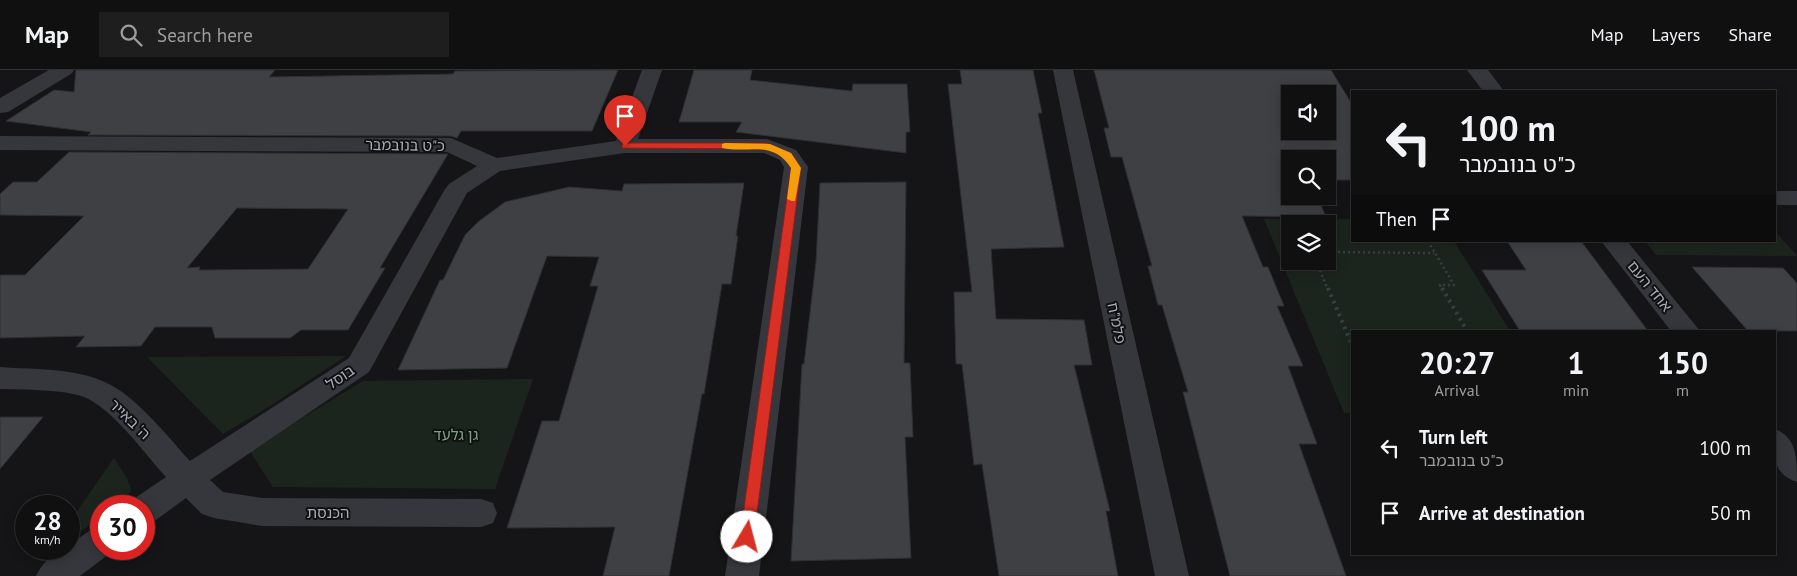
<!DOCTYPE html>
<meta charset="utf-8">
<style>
body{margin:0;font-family:"PT Sans","Noto Sans Hebrew",sans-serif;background:#1e1e1f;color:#f1f3f6;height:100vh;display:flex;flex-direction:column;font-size:19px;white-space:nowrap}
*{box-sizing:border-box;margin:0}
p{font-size:16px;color:#9c9d9f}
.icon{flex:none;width:28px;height:28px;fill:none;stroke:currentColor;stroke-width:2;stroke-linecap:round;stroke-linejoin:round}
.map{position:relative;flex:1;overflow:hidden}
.details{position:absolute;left:1351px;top:260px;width:425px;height:225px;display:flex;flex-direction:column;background:#101011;border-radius:0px;box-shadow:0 2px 12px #0003,0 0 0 1px #303031}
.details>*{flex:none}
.hud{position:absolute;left:1351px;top:20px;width:425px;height:152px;border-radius:0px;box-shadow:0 2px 12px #0003,0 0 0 1px #303031;background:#101011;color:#f1f3f6;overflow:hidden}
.fabs{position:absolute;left:1281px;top:15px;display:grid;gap:10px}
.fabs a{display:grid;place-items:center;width:55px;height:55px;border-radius:0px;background:#101011;box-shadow:0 2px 12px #0003,0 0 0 1px #303031;font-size:25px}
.speed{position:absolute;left:15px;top:425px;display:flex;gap:10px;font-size:25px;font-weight:700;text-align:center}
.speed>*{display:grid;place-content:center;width:65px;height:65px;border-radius:50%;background:#101011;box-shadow:0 2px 12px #0003,0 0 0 1px #303031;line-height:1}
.speed small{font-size:12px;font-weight:400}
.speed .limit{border:8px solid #d22;background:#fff;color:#111}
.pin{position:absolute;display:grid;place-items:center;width:42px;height:42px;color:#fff;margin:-51px -21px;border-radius:50% 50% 50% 0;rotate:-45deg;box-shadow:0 0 5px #0007}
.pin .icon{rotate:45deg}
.me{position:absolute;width:55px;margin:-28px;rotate:8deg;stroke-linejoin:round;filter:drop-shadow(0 0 4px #0008)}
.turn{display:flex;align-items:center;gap:18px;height:105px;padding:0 25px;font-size:22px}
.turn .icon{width:65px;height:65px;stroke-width:2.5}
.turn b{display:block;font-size:35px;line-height:42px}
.then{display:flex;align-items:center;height:48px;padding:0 25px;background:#0003;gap:10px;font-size:19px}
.eta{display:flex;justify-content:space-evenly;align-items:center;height:85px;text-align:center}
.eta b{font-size:30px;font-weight:800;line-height:35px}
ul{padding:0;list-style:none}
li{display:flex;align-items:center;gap:15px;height:65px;padding:0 25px}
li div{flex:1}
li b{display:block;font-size:19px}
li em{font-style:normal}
header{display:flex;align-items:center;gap:30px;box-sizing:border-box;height:70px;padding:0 25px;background:#101011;border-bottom:1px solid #303031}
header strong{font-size:24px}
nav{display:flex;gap:28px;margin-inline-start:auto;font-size:18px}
.search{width:350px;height:45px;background:#1e1e1f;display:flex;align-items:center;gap:12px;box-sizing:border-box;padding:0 18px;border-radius:0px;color:#9c9d9f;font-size:19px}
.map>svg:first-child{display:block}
.green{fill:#1c251d;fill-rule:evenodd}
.building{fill:#3f4044;stroke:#2e2f33;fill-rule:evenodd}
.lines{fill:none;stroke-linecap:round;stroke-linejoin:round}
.path-far1{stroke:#3b3e43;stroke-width:2.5;stroke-dasharray:2 3;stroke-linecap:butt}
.path{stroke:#3b3e43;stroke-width:4;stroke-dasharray:2.5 4.5;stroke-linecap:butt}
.minor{fill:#35373c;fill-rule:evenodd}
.route{fill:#d93025;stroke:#8d1f18}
.slow{fill:#f59e0b}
.labels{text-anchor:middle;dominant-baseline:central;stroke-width:4;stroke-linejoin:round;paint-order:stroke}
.street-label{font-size:15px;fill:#a6acb8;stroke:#101012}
.park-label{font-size:15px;fill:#7ba47c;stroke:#101012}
</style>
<header>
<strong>Map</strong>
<div class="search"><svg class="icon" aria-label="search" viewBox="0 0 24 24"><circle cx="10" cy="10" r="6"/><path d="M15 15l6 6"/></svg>Search here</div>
<nav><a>Map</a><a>Layers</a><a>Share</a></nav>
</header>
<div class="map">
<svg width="1797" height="506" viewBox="0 0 1797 506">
<rect width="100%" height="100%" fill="#151517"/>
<path class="green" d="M1264 149H1352V171H1454L1510 261H1352V343H1344ZM1290 154H1328V191H1290Z
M1775 161 1797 186 1656 185 1645 171H1775Z
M346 286 273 334 223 364 147 287Z
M533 309 495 419 273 417 249 380 363 311Z
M114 388 127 408 131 419 127 427 117 436H101V448L69 469V453Z"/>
<path class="building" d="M76 0H275L269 7 453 4 455 1 618 0 592 61H461L457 68 451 66 88 65 91 62 6 51 54 20 74 22Z
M694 0H752L750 10 852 21 853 14H907L910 62H906V83L736 62 742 52H679Z
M960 0H1033L1042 43H1038L1064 177 991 179 996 249 1084 250 1092 295H1074L1110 441H1106L1118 506H999L982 394 974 395 962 294H956L954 222H972L948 14H962Z
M1094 0H1331L1352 34V110H1328V89H1290V126H1317L1326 147 1242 146 1263 197H1268L1284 236H1277L1303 296H1288L1317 374H1299L1346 506H1230L1183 322H1188L1162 235H1158L1148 196H1152L1122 87H1111L1104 58H1109ZM1290 24H1328V61H1290Z
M69 82 447 84H448L380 198H385L348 260H301L290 268H215L212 257H155L141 276 76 277 85 266 0 268V205H25L84 146 0 145V124L13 112H37ZM237 138 348 139 308 199 199 200 200 197 187 198Z
M906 112 904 293H910L913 367H905L911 488 791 491 802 294H804L816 192 820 113Z
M744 113 736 166H738L731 214H722L704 324H702L669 506H603L615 457 507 458 542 351H559L598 216H590L599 187 547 186 507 298 398 300 440 210H443L465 165 478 152 505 132 569 117 622 121 624 114Z
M1507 171H1581L1648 261H1520L1482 200H1526Z
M1692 197 1783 198 1797 213V261H1748Z
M0 347H43L0 399Z"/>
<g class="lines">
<path class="path-far1" d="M1428 171 1454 215H1440L1443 220
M1328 182 1434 183
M1316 191 1328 220"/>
<path class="path" d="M1328 218 1352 275
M1442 218 1467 261"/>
<path class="minor" d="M49 0H74L71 4 8 42 0 43V28Z
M642 0H662L638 69H767L796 80 808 97 759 506H725L784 97 780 90 764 83H625L500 101 467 123 369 302 210 410 223 422 262 428 481 429 493 433 497 443 493 453 481 457 262 456 214 448 202 444 186 428 156 450 144 454V436H129L132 430 166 407C144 383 113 339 84 327 63 319 23 320 0 319V297C38 300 83 297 116 318 143 335 168 367 190 391L349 288 445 119 449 114 477 96 447 82 0 80V66L451 68 497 88 616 71Z
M1053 0H1073L1189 506H1155Z
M1467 0H1488L1504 21H1483Z
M1775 121H1797V135H1775Z
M1601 171H1627L1700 261H1671Z
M1775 359C1797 368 1797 388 1797 412 1770 403 1775 383 1775 359Z
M101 457V479H114L113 481 80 506H36C41 495 55 479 69 479V475L89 461Z"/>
</g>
<path class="route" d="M625 73H767L791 83 801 98 754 467 752 471 747 473 742 471 740 467 791 98 784 87 765 79 622 78V74Z"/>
<path class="slow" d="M725 73 770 74 791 83 801 98 795 131H792L787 129 791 98C772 69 749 84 722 78V74Z"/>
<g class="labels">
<g class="street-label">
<text transform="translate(405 75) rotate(1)">כ"ט בנובמבר</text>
<text transform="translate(1650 216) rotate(51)">אחד העם</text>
<text transform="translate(1117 253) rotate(78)">פלמ"ח</text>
<text transform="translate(340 307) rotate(-34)">בוסל</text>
<text transform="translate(130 349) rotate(44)">ה' באייר</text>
<text x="328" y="442">הכנסת</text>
</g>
<g class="park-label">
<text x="456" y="364">גן גלעד</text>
</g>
</g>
</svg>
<div class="fabs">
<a><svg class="icon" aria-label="sound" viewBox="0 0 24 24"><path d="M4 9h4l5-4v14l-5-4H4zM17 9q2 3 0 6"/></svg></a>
<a><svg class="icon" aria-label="search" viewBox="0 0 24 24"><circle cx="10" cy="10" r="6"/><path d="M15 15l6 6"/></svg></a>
<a><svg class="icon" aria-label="layers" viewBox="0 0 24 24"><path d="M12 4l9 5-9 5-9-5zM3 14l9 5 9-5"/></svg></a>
</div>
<div class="speed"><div>28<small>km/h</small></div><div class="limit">30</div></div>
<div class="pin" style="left:625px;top:76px;background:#d93025"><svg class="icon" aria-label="arrive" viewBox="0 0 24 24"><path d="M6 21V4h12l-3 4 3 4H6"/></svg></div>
<svg class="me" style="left:747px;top:467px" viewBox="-20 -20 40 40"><circle r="19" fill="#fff"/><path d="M0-13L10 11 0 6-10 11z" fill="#d93025"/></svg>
<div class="hud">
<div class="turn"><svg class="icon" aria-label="left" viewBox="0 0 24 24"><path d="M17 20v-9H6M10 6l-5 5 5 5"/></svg><div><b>100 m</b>כ&quot;ט בנובמבר</div></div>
<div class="then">Then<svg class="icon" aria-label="arrive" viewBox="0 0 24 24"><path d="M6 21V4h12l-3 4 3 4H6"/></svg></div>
</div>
<section class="details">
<div class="eta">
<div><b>20:27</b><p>Arrival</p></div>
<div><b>1</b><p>min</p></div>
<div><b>150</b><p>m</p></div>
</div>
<ul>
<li><svg class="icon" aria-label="left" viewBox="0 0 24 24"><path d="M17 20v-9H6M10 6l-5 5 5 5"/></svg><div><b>Turn left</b><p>כ&quot;ט בנובמבר</p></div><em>100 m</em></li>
<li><svg class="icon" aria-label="arrive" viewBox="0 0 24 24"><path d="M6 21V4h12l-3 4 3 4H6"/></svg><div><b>Arrive at destination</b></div><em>50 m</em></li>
</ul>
</section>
</div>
